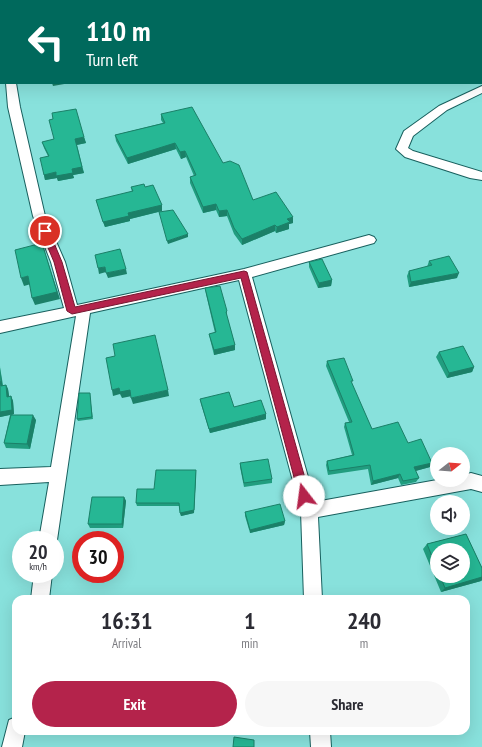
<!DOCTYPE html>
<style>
body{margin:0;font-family:"PT Sans Narrow",sans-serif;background:#f7f7f7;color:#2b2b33;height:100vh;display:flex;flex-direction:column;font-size:15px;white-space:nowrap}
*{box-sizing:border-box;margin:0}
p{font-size:13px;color:#7c7c81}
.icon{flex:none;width:22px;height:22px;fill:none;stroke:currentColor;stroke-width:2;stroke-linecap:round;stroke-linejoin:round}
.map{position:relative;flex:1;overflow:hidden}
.side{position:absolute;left:12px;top:595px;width:458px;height:140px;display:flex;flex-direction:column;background:#fff;border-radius:12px;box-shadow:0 4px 16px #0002}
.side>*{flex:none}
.banner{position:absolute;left:0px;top:0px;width:482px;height:84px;box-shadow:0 4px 16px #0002;background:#00695c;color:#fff;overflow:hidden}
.needle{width:26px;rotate:73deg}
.buttons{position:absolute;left:430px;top:447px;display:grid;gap:8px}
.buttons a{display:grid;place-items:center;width:40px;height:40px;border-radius:50%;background:#fff;box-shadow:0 4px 16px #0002;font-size:20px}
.speed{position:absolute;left:12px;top:531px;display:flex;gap:8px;font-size:20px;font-weight:700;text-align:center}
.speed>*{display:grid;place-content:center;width:52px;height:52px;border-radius:50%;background:#fff;box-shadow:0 4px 16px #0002;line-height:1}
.speed small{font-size:10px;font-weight:400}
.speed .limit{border:6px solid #d22;background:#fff;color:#111}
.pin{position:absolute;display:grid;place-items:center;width:34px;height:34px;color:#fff;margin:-17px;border:2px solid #fff;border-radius:50%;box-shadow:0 1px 4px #0007}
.me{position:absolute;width:44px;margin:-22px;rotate:345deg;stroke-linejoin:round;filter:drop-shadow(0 0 3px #0008)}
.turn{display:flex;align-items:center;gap:14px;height:84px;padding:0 20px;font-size:18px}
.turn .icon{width:52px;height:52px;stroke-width:2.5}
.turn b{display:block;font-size:28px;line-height:34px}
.eta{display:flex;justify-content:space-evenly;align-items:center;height:68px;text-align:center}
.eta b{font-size:24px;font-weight:800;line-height:28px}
.button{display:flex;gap:8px;margin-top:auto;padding:8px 20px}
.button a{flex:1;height:46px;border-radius:24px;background:#b4234b;color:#fff;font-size:16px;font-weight:800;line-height:46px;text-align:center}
.button a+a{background:#f7f7f7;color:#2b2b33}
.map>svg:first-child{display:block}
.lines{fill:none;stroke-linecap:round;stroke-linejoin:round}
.street-casing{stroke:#18605e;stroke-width:2}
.street{fill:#fff;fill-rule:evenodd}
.wall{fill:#219d7f;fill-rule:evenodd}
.shaded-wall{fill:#1b8068}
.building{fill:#26b794;stroke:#1b8068}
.route{fill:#b4234b;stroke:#751731}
</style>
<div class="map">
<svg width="482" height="747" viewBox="0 0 482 747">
<rect width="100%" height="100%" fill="#88e1dc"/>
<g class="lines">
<g class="street-casing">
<path id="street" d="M6 83H16L20 107 45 216 65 262 77 305 244 269 369 235 374 237 376 240 374 243 252 277 315 502 437 480H463V475L471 473 482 476V492L471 489 318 517 322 599H304L301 511 239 280 90 313 57 540 55 544V540H39L49 482 0 485V469L51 467 76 316 0 333V321L64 308 51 262 33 216 8 107Z
M482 86V93L447 110 413 136 408 148 413 151 482 172V180L470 178 405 157 396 149 404 131 439 106Z
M34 574H52L49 599H31Z
M16 717V731H25L22 747H2L9 720Z
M310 731H330L331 747H311Z"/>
</g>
<use href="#street" class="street"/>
</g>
<path class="wall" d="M161 114 223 163 253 200 293 223 289 224V229L276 233 275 231 242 245 234 234 227 216 219 217 216 210 203 213 190 183V177L194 176 186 157 181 159 176 149 128 164 116 141 115 135 163 123 161 120Z
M84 137 86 143 77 145 84 173 73 175 74 178 58 181 57 178 45 180 44 175 48 156 44 148 42 142Z
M131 187H145L162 205V211L130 219V221L105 227 96 200 132 192Z
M429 261 457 278 409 287 407 276 409 271 427 267Z
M309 262 332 280 331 286 318 288 309 267Z
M205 288 227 311V317L235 345V350L214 355 210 339 209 334 215 333 206 294Z
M439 352 474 367 472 372 447 378 436 357Z
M327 361 352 385 372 429 408 443 432 463 430 467 415 471 419 478 416 482 401 485 398 478 371 485 368 469 328 475 326 465 327 461 352 455 344 427 345 423 349 422 326 366Z
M0 367 3 385H6L8 389 9 397 11 396 13 401 14 414 12 415 36 420 30 449 6 448 4 443 10 415 0 417Z
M90 396 93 419 78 421 77 419Z
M200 399 266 414V419L210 433 201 404Z
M240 463 272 479V483L244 487 240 467Z
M196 474 194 513 181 516 179 506H137L136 503 154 489Z
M124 497 126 501 123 528H90L88 524Z
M245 512 285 521 284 525 250 533 245 516Z
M466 534 482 568V580L481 581 441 592 423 549 427 544ZM437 550H463V576H437Z"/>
<path class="shaded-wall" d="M52 83H70L53 86Z
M84 137 86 143 76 145 75 139Z
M175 143 176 149 128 164 127 158Z
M185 151 186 157 181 159 180 152Z
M82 167 84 173 73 175 74 178 58 181 57 178 45 180 44 175Z
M216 204V210L203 213V207Z
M162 205V211L130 219V221L105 227 103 222 128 213Z
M227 210V216L219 217V211Z
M293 217V223L289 224V229L276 233 277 227 287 219Z
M275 225V231L242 245V239Z
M188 234V237L168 244 167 241Z
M42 243 60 299 35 305 32 298Z
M105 267 106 272 99 274 98 268Z
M126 269 127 274 108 278 106 273Z
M459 273 457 278 409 287 411 282Z
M28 276 31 284 24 286 21 278Z
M332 280 331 286 318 288 319 283Z
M235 345V350L214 355V350Z
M0 366V367L3 391 1 386Z
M474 367 472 372 447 378 449 373Z
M6 385 8 389 10 402 7 397Z
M119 388 130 390 132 396 122 398 120 394 113 396 112 390Z
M168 390 169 396 133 404 131 398Z
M11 396 13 401 14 414 0 417V412Z
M266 414V419L210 433 209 429Z
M33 415 36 420 30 449 27 444Z
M432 463 430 467 412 472 414 467Z
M196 470V474L194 513 181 516 180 513Z
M400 474 398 478 371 485 373 481Z
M124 497 126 501 123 528 122 524Z
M285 521 284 525 250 533V530Z
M482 577V580L481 581 441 592 445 588Z"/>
<path class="building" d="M192 107 223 163 230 161 239 165 253 200 276 192 293 217 287 219 290 222 277 227 275 225 242 239 234 228 227 210 219 211 216 204 203 207 190 177 196 175 185 151 180 152 175 143 127 158 115 135 165 123 161 114Z
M76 109 84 137 75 139 82 167 72 169 73 173 56 176V172L44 175 40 158 49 156 42 142 54 139 49 120 53 119 52 113Z
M144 184 145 187 153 185 162 205 128 213 129 216 103 222 96 200 133 191 131 187Z
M173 210 188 234 167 241 159 212Z
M42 243 57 292 32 298 28 276 21 278 15 250Z
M120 249 126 269 106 273 105 267 98 268 95 255Z
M449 256 459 273 411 282 409 271 432 265 429 261Z
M322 259 332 280 319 283 309 262Z
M220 286 227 311 226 312 235 345 214 350 209 334 216 332 205 288Z
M155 335 168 390 131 398 130 390 120 392 119 388 112 390 106 358 115 356 113 344Z
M463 346 474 367 449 373 439 352Z
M344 358 353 381H351L372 429 398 422 408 443 421 439 432 463 414 467 419 478 403 481 400 474 373 481 370 465 329 471 327 461 354 455 345 423 352 422 327 361Z
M0 381 1 386 6 385 7 397 11 396 12 410 0 412Z
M229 392 234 407 261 400 266 414 209 429 200 399Z
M79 393H90L92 417 77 419Z
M11 415H33L27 444 4 443Z
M268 459 272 479 244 483 240 463Z
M156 470H196L194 510 180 513 179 503H136L137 489H154Z
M92 497H124L122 524H88Z
M280 504 285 521 250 530 245 512Z
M466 534 482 568V577L445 588 440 576H463V550H437V569L427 544Z
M234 737 254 740V747H233Z"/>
<path class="route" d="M45 228 49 231 62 262 75 307 244 271 247 272 310 496 308 500H301L299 496 241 278 72 314 67 311 54 262 41 231Z"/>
</svg>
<div class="buttons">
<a><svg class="needle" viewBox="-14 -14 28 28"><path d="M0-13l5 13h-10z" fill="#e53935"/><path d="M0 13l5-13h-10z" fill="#7c7c81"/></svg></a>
<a><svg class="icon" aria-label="sound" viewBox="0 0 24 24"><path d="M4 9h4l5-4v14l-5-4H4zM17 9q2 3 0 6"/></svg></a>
<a><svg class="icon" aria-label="layers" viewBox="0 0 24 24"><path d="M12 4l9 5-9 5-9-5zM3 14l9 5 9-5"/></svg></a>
</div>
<div class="speed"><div>20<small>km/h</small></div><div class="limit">30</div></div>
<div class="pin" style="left:45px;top:231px;background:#d93025"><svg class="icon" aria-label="arrive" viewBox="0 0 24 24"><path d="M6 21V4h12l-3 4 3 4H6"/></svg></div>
<svg class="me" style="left:304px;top:496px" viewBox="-20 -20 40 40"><circle r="19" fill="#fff"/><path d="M0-13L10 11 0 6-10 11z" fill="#b4234b"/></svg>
<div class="banner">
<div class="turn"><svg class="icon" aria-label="left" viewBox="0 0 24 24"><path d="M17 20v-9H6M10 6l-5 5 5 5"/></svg><div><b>110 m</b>Turn left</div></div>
</div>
<section class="side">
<div class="eta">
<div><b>16:31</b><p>Arrival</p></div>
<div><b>1</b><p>min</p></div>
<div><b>240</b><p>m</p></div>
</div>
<div class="button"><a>Exit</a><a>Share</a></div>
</section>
</div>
